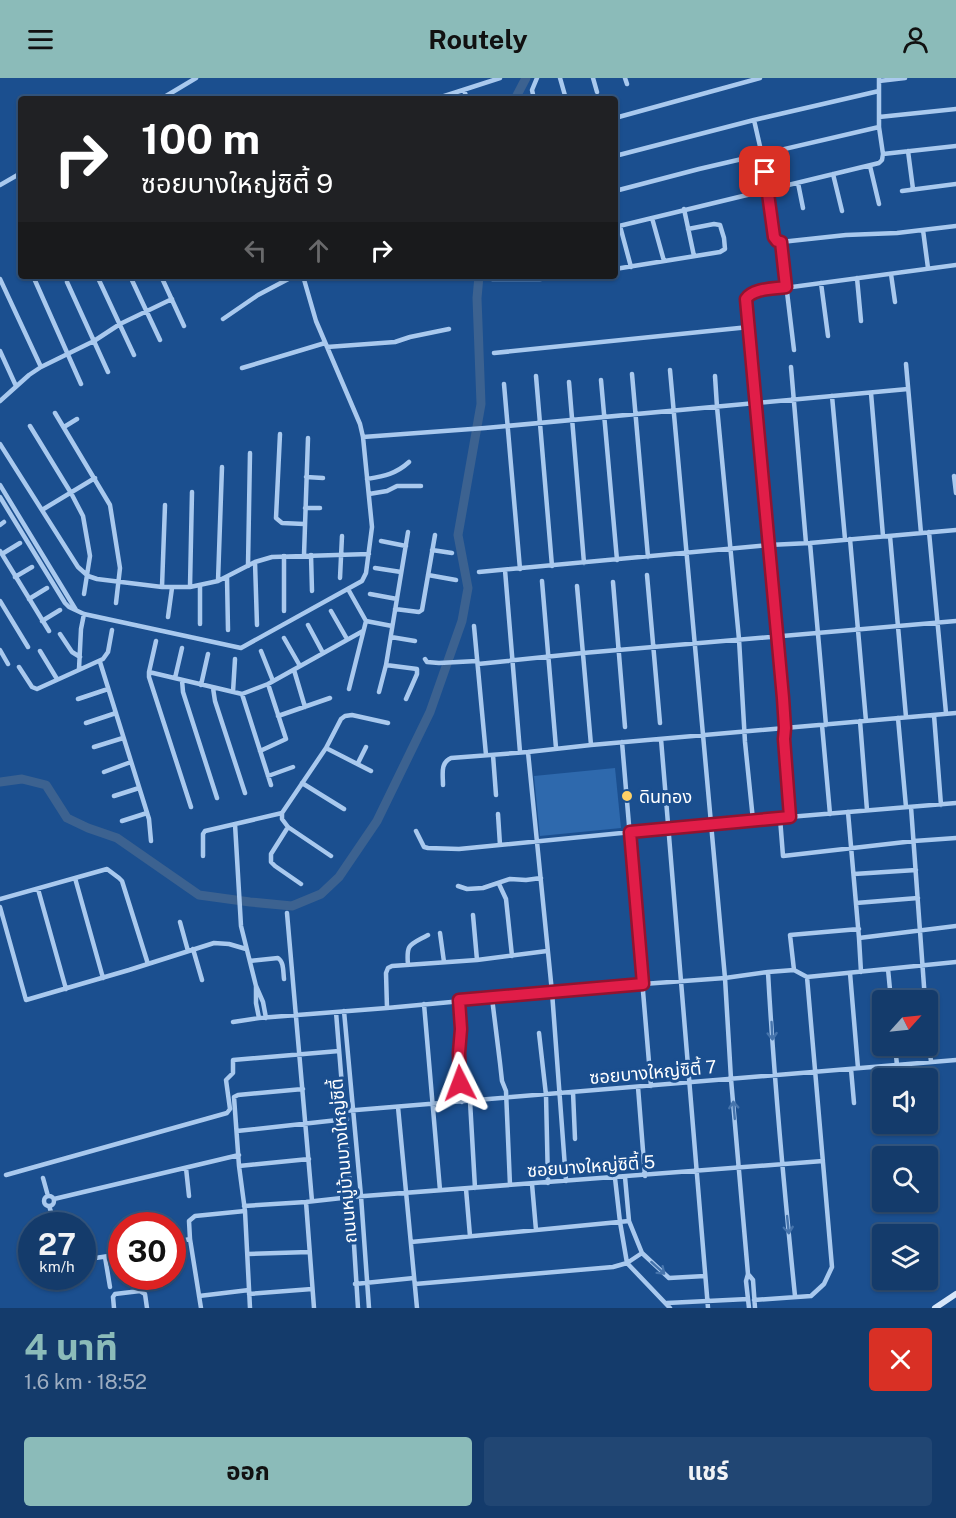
<!DOCTYPE html>
<html lang="th">
<meta charset="utf-8">
<style>
body{margin:0;font-family:"Public Sans","Noto Sans Thai",sans-serif;background:#214673;color:#f1f3f6;height:100vh;display:flex;flex-direction:column;font-size:22px;white-space:nowrap}
*{box-sizing:border-box;margin:0}
p{font-size:20px;color:#9dadc1}
.icon{flex:none;width:33px;height:33px;fill:none;stroke:currentColor;stroke-width:2;stroke-linecap:round;stroke-linejoin:round}
.map{position:relative;height:1230px;overflow:hidden}
.drawer{display:flex;flex-direction:column;background:#143b6b;flex:1}
.drawer>*{flex:none}
.guide{position:absolute;left:18px;top:18px;width:600px;height:183px;border-radius:6px;box-shadow:0 2px 4px #0004,0 0 0 2px #33557e;background:#202124;color:#fff;overflow:hidden}
.needle{width:39px;rotate:63deg}
.buttons{position:absolute;left:872px;top:912px;display:grid;gap:12px}
.buttons a{display:grid;place-items:center;width:66px;height:66px;border-radius:6px;background:#143b6b;box-shadow:0 2px 4px #0004,0 0 0 2px #33557e;font-size:30px}
.speed{position:absolute;left:18px;top:1134px;display:flex;gap:12px;font-size:30px;font-weight:700;text-align:center}
.speed>*{display:grid;place-content:center;width:78px;height:78px;border-radius:50%;background:#143b6b;box-shadow:0 2px 4px #0004,0 0 0 2px #33557e;line-height:1}
.speed small{font-size:15px;font-weight:400}
.speed .limit{border:9px solid #d22;background:#fff;color:#111}
.pin{position:absolute;display:grid;place-items:center;width:51px;height:51px;color:#fff;margin:-26px;border-radius:12px;box-shadow:0 3px 9px #0006}
.me{position:absolute;width:66px;margin:-33px;rotate:357deg;stroke-linejoin:round;filter:drop-shadow(0 0 4px #0008)}
.turn{display:flex;align-items:center;gap:21px;height:126px;padding:0 24px;font-size:27px}
.turn .icon{width:78px;height:78px;stroke-width:2.5}
.turn b{display:block;font-size:42px;line-height:51px}
.lanes{display:flex;align-items:center;height:57px;padding:0 24px;background:#0003;justify-content:center;gap:30px;direction:ltr}
.lanes .off{opacity:.35}
.round{display:grid;place-items:center;flex:none;width:63px;height:63px;border-radius:6px;background:#214673}
.summary{display:flex;align-items:center;justify-content:space-between;height:102px;padding:0 24px}
h1{font-size:36px;font-weight:700;line-height:45px;color:#8bbbb9}
.cta{display:flex;gap:12px;margin-top:auto;padding:12px 24px}
.cta a{flex:1;height:69px;border-radius:6px;background:#8bbbb9;color:#111;font-size:24px;font-weight:700;line-height:69px;text-align:center}
.cta a+a{background:#214673;color:#f1f3f6}
header{display:flex;justify-content:space-between;align-items:center;height:78px;padding:0 24px;background:#8bbbb9;color:#111;font-size:27px;font-weight:700}
.map>svg:first-child{display:block}
.green{fill:#2e69ad}
.lines{fill:none;stroke-linecap:round;stroke-linejoin:round}
.river{stroke:#3c6290;stroke-width:9}
.street{stroke:#a9c9ee;stroke-width:4.5}
.secondary{stroke:#d6e6fa;stroke-width:6}
.oneway{stroke:#4674ac}
.route-casing{stroke:#92132f;stroke-width:15}
.route{stroke:#e11d48;stroke-width:10}
.poi-dot{fill:#ffd166;stroke:#1b4f8f;stroke-width:2}
.labels{text-anchor:middle;dominant-baseline:central;stroke-width:6;stroke-linejoin:round;paint-order:stroke}
.poi-label{font-size:18px;fill:#fff;stroke:#1b4f8f;text-anchor:start}
.street-label{font-size:18px;fill:#fff;stroke:#1b4f8f}
</style>
<header><svg class="icon" aria-label="menu" viewBox="0 0 24 24"><path d="M4 6h16M4 12h16M4 18h16"/></svg>Routely<svg class="icon" aria-label="person" viewBox="0 0 24 24"><circle cx="12" cy="8" r="4"/><path d="M4 21q1-7 8-7t8 7"/></svg></header>
<div class="map">
<svg width="956" height="1230" viewBox="0 0 956 1230">
<rect width="100%" height="100%" fill="#1b4f8f"/>
<path class="green" d="M615 690 621 750 540 758 534 698Z"/>
<g class="lines">
<path class="river" d="M515 21 526 0
M0 704 22 701 46 707 67 740 88 750 117 760 199 817 250 824 292 828 321 816 339 799 377 743 430 634 462 543 468 510 458 457 481 326 477 220 479 198"/>
<path class="street" d="M560 0 566 21
M593 0 597 14
M625 0 627 6
M879 3 905 0
M464 12 467 21
M161 21 196 0
M435 21 500 0
M534 21 532 12 537 0
M879 39 956 31
M615 40 760 0
M754 42 762 77 775 159 777 163 781 164 846 157 897 155 956 148
M908 73 913 111
M883 76 956 68
M615 78 754 42 879 13
M870 88 879 126
M833 96 842 133
M798 105 803 130
M0 107 21 95
M615 113 699 91 879 49
M902 113 956 106
M684 131 694 178
M652 140 664 183
M620 148 631 189
M615 149 879 85 882 82 883 76 879 49V0
M923 152 928 190
M19 154 21 160
M781 164 794 272
M615 191 720 174 725 171 724 160 720 147 714 146 688 151
M891 196 895 224
M33 198 81 306
M130 198 160 262
M161 198 184 248
M98 200 134 277
M857 200 861 243
M0 201 41 289
M492 201H540L563 198
M67 204 108 294
M821 205 828 258
M223 241 258 217 294 198
M327 269 395 264 410 259 449 251
M0 273 16 308
M494 275 749 249
M906 286 921 455
M791 289 806 465
M242 290 325 265
M670 292 725 900 731 1001 748 1196 746 1203 749 1230
M632 296 648 479
M536 298 552 488
M715 298 717 329 739 561 745 664 753 742
M601 302 617 482
M569 304 584 485
M504 306 520 491
M871 315 883 458
M832 318 845 461
M0 323 29 297 41 289 94 263 120 246 172 221
M55 335 110 427 120 490 116 525
M30 348 71 415 83 438 90 478 84 516
M64 349 77 341
M280 356 276 440 282 445 304 446
M363 359 485 350 908 311
M0 366 78 489 88 498 97 501 162 509H190L218 503 255 484 272 479 369 476
M954 398 956 415
M306 399 323 400
M367 401C384 398 396 396 409 384
M0 407 76 532
M369 416 387 413 397 408H421
M0 419 65 525 69 529 84 536 241 570 362 503 366 495 372 449 363 359 360 346 316 243 303 198
M305 430H320
M42 432 95 400
M0 447 4 444
M929 454 946 635
M890 458 906 639
M850 461 866 643
M381 463 406 468
M810 465 826 647
M432 472 452 475
M0 473 49 553
M2 476 20 465
M304 477 308 360
M311 477 312 513
M255 484 257 547
M248 488 250 375
M375 490 401 494
M505 492 520 674
M479 494 769 467 810 465 956 452
M428 497 456 502
M647 497 660 645
M15 499 32 489
M227 499 228 552
M340 500 342 458
M218 503 222 389
M542 503 556 670
M613 504 625 649
M200 508V546
M577 508 591 667
M162 509 165 427
M190 509 192 414
M348 511 366 543 392 548
M370 516 397 521
M29 521 47 510
M0 523 28 569
M395 531 419 534 422 532 435 457
M284 533V478
M331 533 347 561
M168 539 172 510
M42 543 60 532
M308 547 323 575
M474 548 486 677
M60 556 72 574 80 579
M391 559 415 563
M284 560 300 588
M156 563 149 594V599L191 729
M0 572 8 586
M40 573 57 601
M261 573 273 603
M425 581 427 584 439 585 477 583
M100 584 149 741 151 763
M478 586 583 575 956 543
M386 587 417 591V596L406 621
M19 589 32 609 37 611 103 581 108 574 112 552
M79 591 81 551 84 536
M294 592 305 629
M149 594 242 616 268 606 363 553
M175 600 182 570
M182 602 183 614 217 720
M201 607 208 576
M213 610 215 623 245 715
M349 611 366 543
M233 614 235 581
M379 614 386 587 408 454
M242 616 271 707
M78 621 108 611
M934 637 941 727
M278 638 330 620
M898 640 906 729
M860 643 867 732
M86 645 116 635
M822 647 830 736
M661 661 708 1230
M622 664 651 1008
M94 669 123 660
M326 670 371 693
M260 673 286 661 268 606
M528 674 552 914 566 1103
M493 677 496 717
M358 685 366 669
M104 694 131 684
M268 698 293 689
M302 705 344 731
M443 707C443 696 440 685 451 680L528 674 591 667 956 635
M114 718 139 710
M911 729 925 922
M848 734 859 860 861 894
M282 735V741L288 749 331 778
M498 736 500 767
M790 739 784 661 785 640 746 221 748 217 754 214 956 187
M780 740 783 778 914 763 956 760
M122 743 147 735
M235 746 241 848 256 908 263 924 266 940
M288 749 271 776V784L275 788 301 806
M416 753 424 769 428 770 459 771 753 742 956 725
M203 778V756L205 753 282 735 326 670 341 641 345 638 352 637 388 645
M854 796 916 792
M75 800 103 900
M499 806 506 821 512 878
M458 808 467 811 483 810 510 801 526 802 541 800
M38 811 66 911
M0 821 107 791 119 800 122 803 148 886
M856 825 918 820
M0 829 26 922 129 892 214 865 229 866 246 871
M287 835 312 1123
M473 837 477 882
M180 844 188 873
M440 855 444 884
M859 860 956 848
M193 871 202 902
M250 883 278 880C284 884 283 893 284 901
M408 887C406 865 410 867 428 857
M888 891 891 922
M794 892 790 857 859 851
M768 894C774 1003 784 1110 795 1218
M850 895 858 990
M256 908V925L259 940
M492 920 500 985 502 1003 506 1013 510 1107
M459 922 461 951 459 975 462 1024
M424 926 440 1112
M387 930 386 895 388 890 392 888 477 882 547 873
M344 933 361 1118 369 1230
M336 934 351 1119 358 1230
M233 944 259 940 387 930 643 906 725 900 768 894 794 892 807 899 956 884
M927 944 931 984
M539 955 546 1017 548 1105
M895 968 897 987
M851 991 854 1025
M638 1009 645 1098
M573 1014 575 1061
M470 1023 475 1110
M398 1029 417 1230
M344 1033 956 982
M237 1053 347 1041
M239 1088 309 1081
M186 1090 189 1118
M6 1097 227 1035 230 1031 226 1002 233 995V982L339 973
M625 1099 629 1143 642 1175 669 1200 705 1198
M43 1100 48 1118
M615 1100 620 1144 627 1185 670 1230
M532 1106 536 1152
M466 1111 470 1158
M44 1123a5 5 0 1 1 10 0a5 5 0 1 1-10 0Z
M54 1121 239 1077
M306 1124 314 1230
M49 1128 56 1148
M244 1128 306 1124 351 1119 823 1083
M411 1164 629 1143
M172 1165 190 1161
M248 1176 309 1174
M105 1179 110 1209
M82 1182 122 1176
M748 1196 753 1202 755 1230
M355 1206 414 1200
M415 1206 613 1189 627 1185 642 1175
M249 1216 312 1211
M199 1218 249 1212
M754 1222 811 1218 824 1206 832 1189 807 899
M667 1225 748 1221
M114 1230 113 1219 115 1216 140 1213 145 1216 147 1230
M201 1230 190 1161 189 1143 195 1138 245 1133
M250 1230 245 1133 239 1088 234 1019 238 1017 303 1011"/>
<path class="secondary" d="M935 1230 956 1216"/>
</g>
<defs><path id="oneway-shaft" d="M-6 0H5M1.5-3L5.5 0L1.5 3" fill="none" stroke-width="1.6" stroke-linecap="round" stroke-linejoin="round" transform="scale(1.5)"/></defs>
<g class="oneway">
<use href="#oneway-shaft" transform="translate(772 953) rotate(87)"/>
<use href="#oneway-shaft" transform="translate(734 1032) rotate(-95)"/>
<use href="#oneway-shaft" transform="translate(788 1147) rotate(84)"/>
<use href="#oneway-shaft" transform="translate(658 1190) rotate(42)"/>
</g>
<g class="lines">
<g class="route-casing">
<path id="route" d="M460 1005 459 975 461 951 459 922 643 906 630 754 790 739 784 661 785 650 783 620 746 221C753 210 774 211 786 209L781 164 777 163 774 159 765 94"/>
</g>
<use href="#route" class="route"/>
</g>
<circle class="poi-dot" cx="627" cy="718" r="6"/>
<g class="labels">
<g class="poi-label">
<text x="639" y="718">ดินทอง</text>
</g>
<g class="street-label">
<text transform="translate(653 994) rotate(-5)">ซอยบางใหญ่ซิตี้ 7</text>
<text transform="translate(343 1083) rotate(-95)">ถนนหมู่บ้านบางใหญ่ซิตี้</text>
<text transform="translate(591 1088) rotate(-4)">ซอยบางใหญ่ซิตี้ 5</text>
</g>
</g>
</svg>
<div class="buttons">
<a><svg class="needle" viewBox="-14 -14 28 28"><path d="M0-13l5 13h-10z" fill="#e53935"/><path d="M0 13l5-13h-10z" fill="#9dadc1"/></svg></a>
<a><svg class="icon" aria-label="sound" viewBox="0 0 24 24"><path d="M4 9h4l5-4v14l-5-4H4zM17 9q2 3 0 6"/></svg></a>
<a><svg class="icon" aria-label="search" viewBox="0 0 24 24"><circle cx="10" cy="10" r="6"/><path d="M15 15l6 6"/></svg></a>
<a><svg class="icon" aria-label="layers" viewBox="0 0 24 24"><path d="M12 4l9 5-9 5-9-5zM3 14l9 5 9-5"/></svg></a>
</div>
<div class="speed"><div>27<small>km/h</small></div><div class="limit">30</div></div>
<div class="pin" style="left:765px;top:94px;background:#d93025"><svg class="icon" aria-label="arrive" viewBox="0 0 24 24"><path d="M6 21V4h12l-3 4 3 4H6"/></svg></div>
<svg class="me" style="left:460px;top:1005px" viewBox="-20 -20 40 40"><path d="M0-17L14 15 0 8-14 15z" fill="#e11d48" stroke="#fff" stroke-width="4"/></svg>
<div class="guide">
<div class="turn"><svg class="icon" aria-label="right" viewBox="0 0 24 24"><path d="M7 20v-9h11M14 6l5 5-5 5"/></svg><div><b>100 m</b>ซอยบางใหญ่ซิตี้ 9</div></div>
<div class="lanes"><svg class="icon off" aria-label="left" viewBox="0 0 24 24"><path d="M17 20v-9H6M10 6l-5 5 5 5"/></svg><svg class="icon off" aria-label="ahead" viewBox="0 0 24 24"><path d="M12 20V5M6 11l6-6 6 6"/></svg><svg class="icon" aria-label="right" viewBox="0 0 24 24"><path d="M7 20v-9h11M14 6l5 5-5 5"/></svg></div>
</div>
</div>
<section class="drawer">
<div class="summary"><div><h1>4 นาที</h1><p>1.6 km · 18:52</p></div><a class="round" style="background:#d93025;color:#fff"><svg class="icon" aria-label="close" viewBox="0 0 24 24"><path d="M6 6l12 12M18 6L6 18"/></svg></a></div>
<div class="cta"><a>ออก</a><a>แชร์</a></div>
</section>
